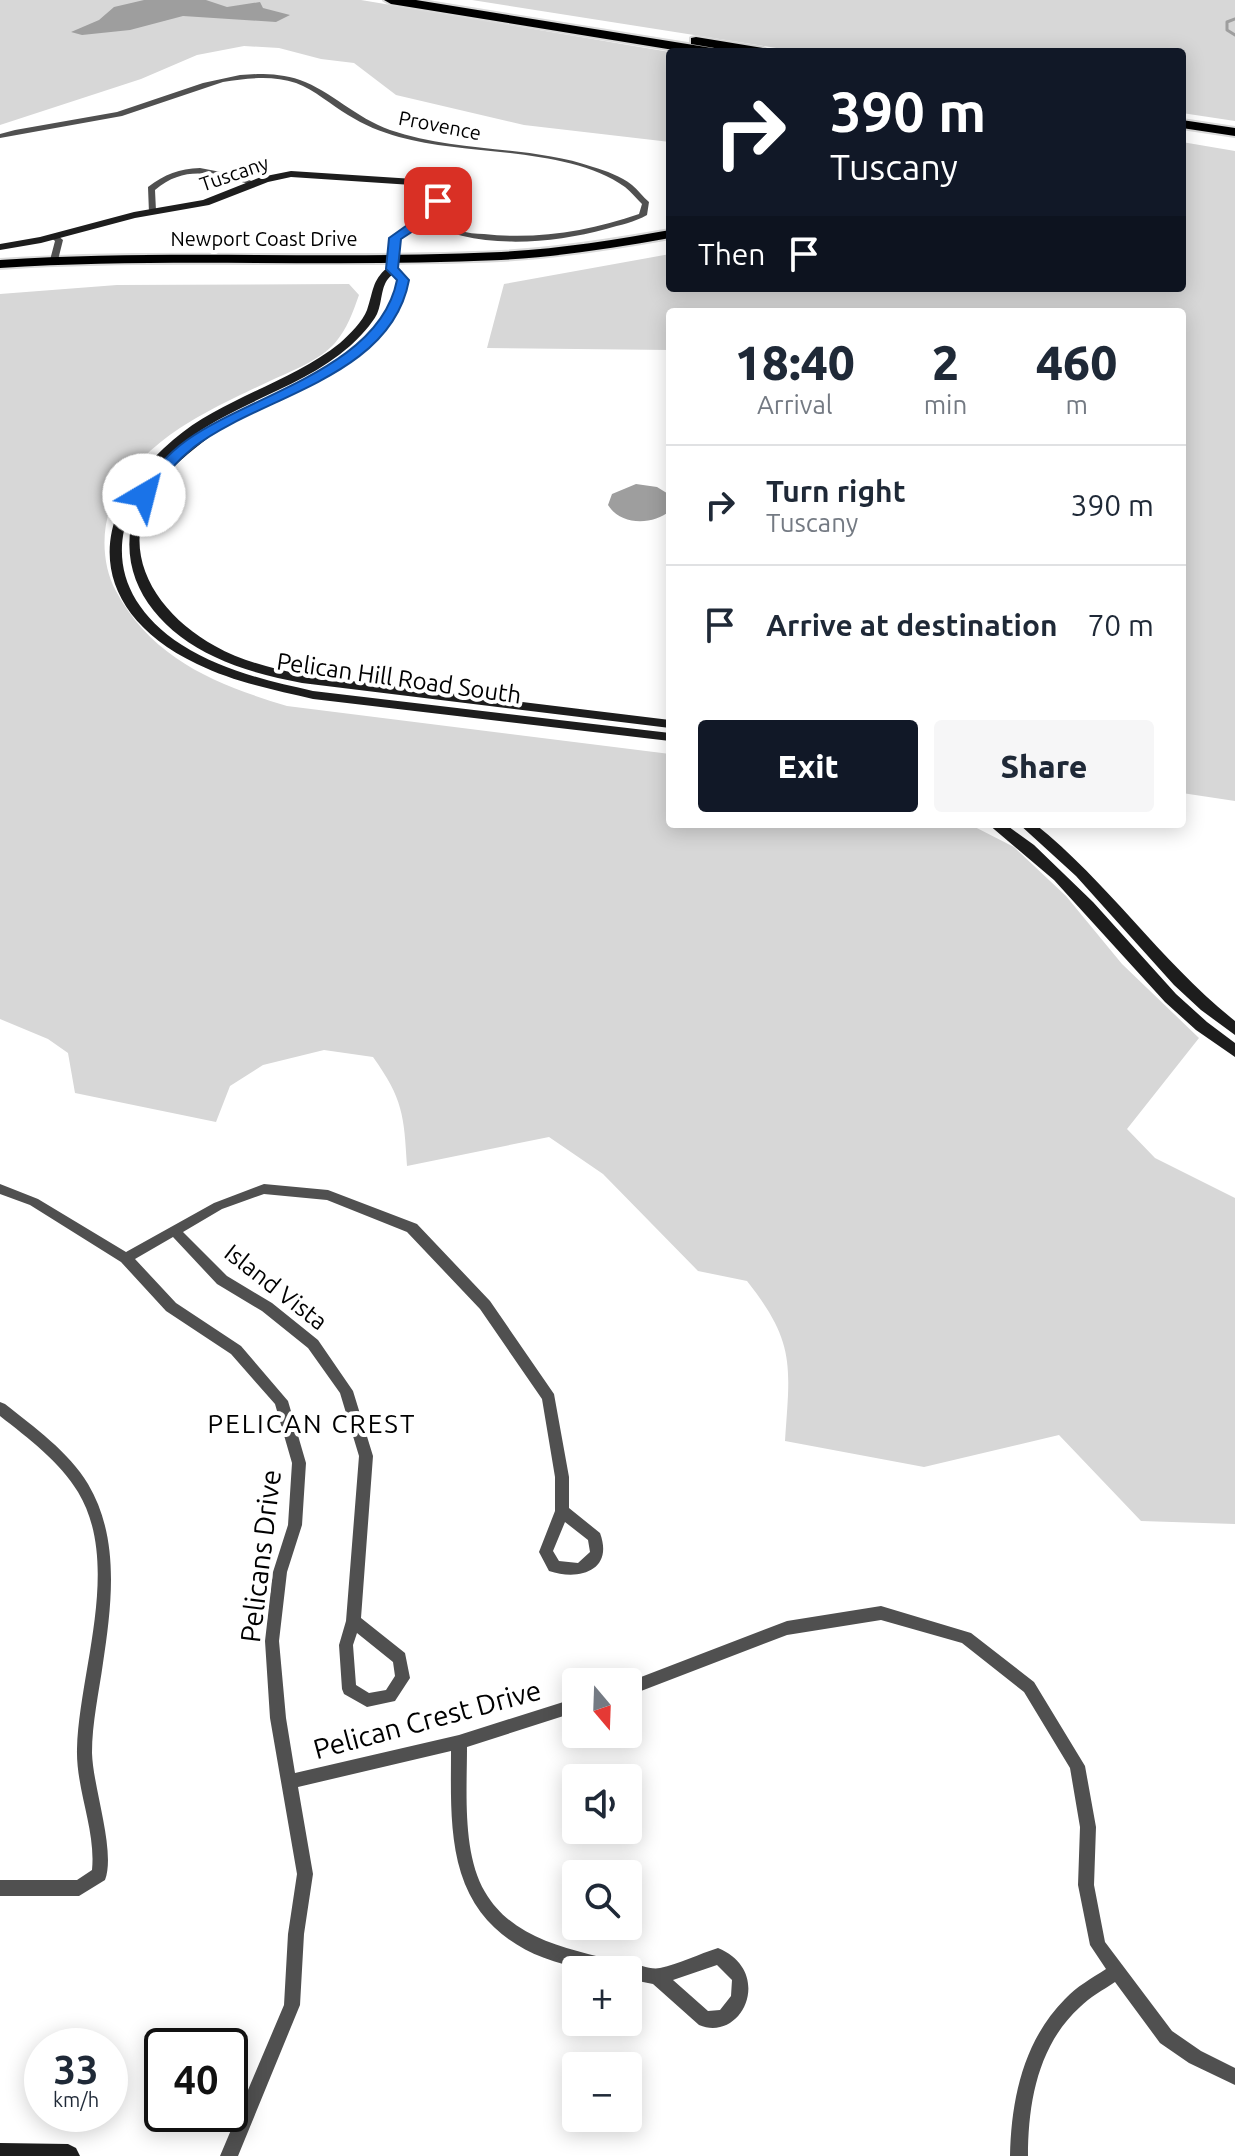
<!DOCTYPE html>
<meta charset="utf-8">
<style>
body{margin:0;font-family:Ubuntu,sans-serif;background:#f6f6f7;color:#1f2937;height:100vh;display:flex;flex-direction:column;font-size:30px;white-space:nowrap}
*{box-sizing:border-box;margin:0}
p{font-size:26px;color:#747a83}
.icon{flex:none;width:44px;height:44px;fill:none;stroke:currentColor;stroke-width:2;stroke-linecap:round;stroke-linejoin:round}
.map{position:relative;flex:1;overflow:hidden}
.drawer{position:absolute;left:666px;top:308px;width:520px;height:520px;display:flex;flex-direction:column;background:#fff;border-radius:8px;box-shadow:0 4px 20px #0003}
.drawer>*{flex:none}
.top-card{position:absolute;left:666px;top:48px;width:520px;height:244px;border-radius:8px;box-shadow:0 4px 20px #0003;background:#111827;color:#fff;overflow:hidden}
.needle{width:52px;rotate:161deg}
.controls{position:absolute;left:562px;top:1668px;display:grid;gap:16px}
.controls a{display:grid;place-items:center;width:80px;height:80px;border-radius:8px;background:#fff;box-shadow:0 4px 20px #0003;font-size:40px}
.speed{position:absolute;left:24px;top:2028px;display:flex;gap:16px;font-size:40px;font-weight:700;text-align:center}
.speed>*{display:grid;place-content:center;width:104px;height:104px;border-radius:50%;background:#fff;box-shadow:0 4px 20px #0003;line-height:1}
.speed small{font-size:20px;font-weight:400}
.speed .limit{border:4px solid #111;border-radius:12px;background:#fff;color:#111}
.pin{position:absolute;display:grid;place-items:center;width:68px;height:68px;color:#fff;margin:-34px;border-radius:16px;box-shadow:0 4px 12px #0006}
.me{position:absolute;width:88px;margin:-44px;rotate:37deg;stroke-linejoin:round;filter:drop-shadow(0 0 6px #0008)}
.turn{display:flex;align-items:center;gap:28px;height:168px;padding:0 32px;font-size:36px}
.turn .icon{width:104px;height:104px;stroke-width:2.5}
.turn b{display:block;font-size:56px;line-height:68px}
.then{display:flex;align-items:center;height:76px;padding:0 32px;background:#0003;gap:16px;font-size:30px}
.eta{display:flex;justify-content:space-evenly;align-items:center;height:136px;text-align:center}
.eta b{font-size:48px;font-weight:800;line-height:56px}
.cta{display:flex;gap:16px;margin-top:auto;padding:16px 32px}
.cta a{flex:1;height:92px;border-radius:8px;background:#111827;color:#fff;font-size:32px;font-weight:800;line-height:92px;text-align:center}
.cta a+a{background:#f6f6f7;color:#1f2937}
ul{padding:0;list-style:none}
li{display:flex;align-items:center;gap:24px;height:120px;padding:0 32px;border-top:2px solid #e0e1e3}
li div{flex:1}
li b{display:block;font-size:30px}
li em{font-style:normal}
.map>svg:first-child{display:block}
.green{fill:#d7d7d7}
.water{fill:#9e9e9e}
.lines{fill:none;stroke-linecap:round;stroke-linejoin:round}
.stream{stroke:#9e9e9e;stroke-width:3}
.primary-casing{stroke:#dbdbdb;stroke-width:4}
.highway-casing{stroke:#dbdbdb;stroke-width:4}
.street{fill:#505050;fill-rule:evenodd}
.secondary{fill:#1d1d1d;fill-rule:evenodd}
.primary{fill:#000;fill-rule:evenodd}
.highway{fill:#000;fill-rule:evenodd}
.route{fill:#1a73e8;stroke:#114b97;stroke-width:2}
.labels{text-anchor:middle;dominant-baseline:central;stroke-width:8;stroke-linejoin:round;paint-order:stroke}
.far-street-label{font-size:20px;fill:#000;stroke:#fff}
.street-label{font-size:24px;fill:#000;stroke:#fff}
.neighbourhood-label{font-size:26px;letter-spacing:2px;fill:#000;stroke:#fff}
.near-street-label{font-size:28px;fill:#000;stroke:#fff}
</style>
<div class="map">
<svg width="1235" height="2156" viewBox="0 0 1235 2156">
<rect width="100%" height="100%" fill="#fff"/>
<path class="green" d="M0 0H361L670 52V142L524 125 396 95 354 63 321 59 279 48 244 46 197 55 141 79 0 125Z
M472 0H1235V121L1182 113V52H802Z
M1182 142 1235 151V801L1182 793V312H670V350L487 348 504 284 670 254V288H1182Z
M349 284 359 295C353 312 347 329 335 343 320 360 292 371 272 380 211 409 135 441 110 509 101 534 103 568 116 591 152 659 217 685 287 706L670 754V824H969L1014 847 1066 896 1122 964 1199 1038 1127 1129 1155 1158 1235 1198V1524L1141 1521 1059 1435 924 1467 785 1441C790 1366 796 1343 747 1281L698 1271 603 1174 549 1137 407 1166C404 1115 403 1099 373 1057L324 1050 263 1065 230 1086 216 1122 75 1093 68 1053 48 1039 0 1019V294L117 285Z"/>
<path class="water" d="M144 0H206L227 7 260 2 263 8 290 15 276 22 183 16 130 30 82 35 71 32 99 20 114 7Z
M636 484 657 487 670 495V511C653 525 621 526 608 505L612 494Z"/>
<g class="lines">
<path class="stream" d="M1235 19 1227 22V30L1235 35"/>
<g class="primary-casing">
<path id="primary" d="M670 230V238C614 248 558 257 501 260 334 268 167 257 0 268V260C167 249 334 260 501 252 558 249 614 240 670 230Z"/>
</g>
<g class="highway-casing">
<path id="highway" d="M384 0H416L712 48 719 52H686L391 4Z
M696 37 763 48 770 52H738L691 44V38Z
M1182 120 1235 128V136L1182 128Z"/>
</g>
<path class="street" d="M258 74C272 74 286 75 300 80 331 91 356 118 390 130 456 153 528 145 593 167 606 171 621 176 632 185 638 190 643 197 649 202L647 215C635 222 620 225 606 229 547 245 472 250 418 219 430 215 446 227 459 230 467 233 476 234 484 234 537 240 590 231 639 214L642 204C637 199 631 192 625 187 566 146 467 156 399 137 381 132 364 125 348 115 331 105 315 90 296 83 273 75 247 78 223 82L122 116 0 138V134L15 130 117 112 203 83 240 75Z
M200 168 231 174 260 184 256 186C219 176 188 162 155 190L156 211 149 213 148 187C165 174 179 169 200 168Z
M51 235H57L63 240 58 260 54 262 50 260 55 241 50 237Z
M0 1184 38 1199 126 1252 214 1203 264 1184 328 1190 417 1224 490 1301 554 1394 569 1477V1508L600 1533C614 1571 579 1581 549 1571L539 1552 555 1511V1477L542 1399 480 1309 407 1232 327 1200 264 1194 222 1209 183 1232 227 1276 272 1303 318 1340 353 1391 373 1456 361 1618 405 1653 410 1678 395 1701 367 1707 344 1694 342 1689 339 1645 346 1621 359 1456 340 1393 308 1348 262 1311 217 1284 173 1237 135 1259 176 1303 241 1346 288 1401 306 1463 302 1525 287 1572 279 1641 286 1718 295 1773 459 1735 576 1698V1712L467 1747C467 1791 462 1853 485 1892 507 1930 548 1944 588 1954 601 1957 616 1961 629 1963 639 1964 650 1970 660 1968 679 1964 699 1954 718 1948 775 1972 742 2043 699 2025L653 1984 628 1979V1970C614 1970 599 1972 585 1969 528 1959 479 1931 461 1873 449 1834 451 1791 451 1751L298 1787 313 1874 304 1934 300 2005 238 2156H220L284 2005 288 1934 297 1874 270 1718 265 1641 273 1572 288 1525 292 1463 275 1404 231 1354 166 1311 121 1262 30 1205 0 1194ZM565 1522 588 1540 590 1552 578 1563 559 1561 553 1551ZM357 1633 393 1662 395 1676 386 1690 369 1693 356 1685 353 1645ZM717 1965 732 1980 731 1996 720 2010 708 2011 673 1980Z
M0 1402 5 1404C34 1427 69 1452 88 1484 120 1538 112 1603 103 1663 99 1692 92 1723 92 1753 93 1788 116 1851 105 1880L79 1896H0V1880H77L92 1870C96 1830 76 1790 77 1749 79 1671 122 1565 78 1492 60 1462 28 1438 0 1416Z
M881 1606 971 1633 1034 1682 1085 1766 1096 1827 1094 1885 1105 1942 1172 2031 1201 2051 1235 2068V2085L1189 2063 1160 2043 1115 1982C1103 1990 1090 1997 1080 2007 1038 2045 1028 2103 1028 2156H1010C1011 2099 1024 2040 1065 1999 1076 1987 1092 1978 1106 1969L1090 1945 1078 1885 1080 1827 1070 1768 1024 1692 962 1643 881 1620 787 1635 628 1696V1682L787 1621Z"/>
<path class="secondary" d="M291 171 414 179 441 195 443 205 436 216 400 239 397 268 408 280C397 323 369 351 331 373L321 371C329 364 339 359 348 353 373 334 389 311 397 281L392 275C380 284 383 301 377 314 372 324 359 338 350 346 301 389 232 403 182 444 109 505 95 588 182 645 221 670 268 681 313 691L670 733V741L313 699C274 690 234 682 197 664 87 611 83 516 173 440 222 398 290 383 340 343 349 335 363 321 367 310 373 293 372 280 387 268L390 238 428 212 433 205 432 198 412 185 291 177 268 182 209 205 135 218 41 243 0 250V244L40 237 134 212 203 200 261 177Z
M204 431 208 432V438C190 452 173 465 159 484 113 548 155 613 215 646 241 661 272 668 302 675L670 720V728L302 683C272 677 242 670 215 657 149 626 108 566 141 495 152 471 179 441 204 431Z
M988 824H1005L1034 845 1093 902 1176 994 1207 1022 1235 1043V1057L1196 1030 1165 1002 1054 880Z
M1019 824H1035C1109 883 1161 962 1235 1021V1035L1201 1010 1174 985 1076 876Z
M0 2143 68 2144 76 2148 80 2156H0Z"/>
<use href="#primary" class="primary"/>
<use href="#highway" class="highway"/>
</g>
<path class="route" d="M434 199 444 201 436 216 401 239 398 268 409 280C391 378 262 395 194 447 175 462 162 478 149 498H139L137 495C152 473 166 455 187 440 252 394 380 368 397 280L386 269 389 238 427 211Z"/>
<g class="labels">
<g class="far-street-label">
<text transform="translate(440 125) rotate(11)">Provence</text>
<text transform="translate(234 173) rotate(-19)">Tuscany</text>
<text x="264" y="238">Newport Coast Drive</text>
</g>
<g class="street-label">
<text transform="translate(399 678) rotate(8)">Pelican Hill Road South</text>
<text transform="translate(276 1287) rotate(38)">Island Vista</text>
</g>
<g class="neighbourhood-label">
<text x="312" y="1423">PELICAN CREST</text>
</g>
<g class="near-street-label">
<text transform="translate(260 1556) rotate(-83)">Pelicans Drive</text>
<text transform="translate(427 1719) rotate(-15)">Pelican Crest Drive</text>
</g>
</g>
</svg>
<div class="controls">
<a><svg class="needle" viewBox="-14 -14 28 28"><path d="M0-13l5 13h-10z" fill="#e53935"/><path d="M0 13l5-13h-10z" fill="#747a83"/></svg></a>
<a><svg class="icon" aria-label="sound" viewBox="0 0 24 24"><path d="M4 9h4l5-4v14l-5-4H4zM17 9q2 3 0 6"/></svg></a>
<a><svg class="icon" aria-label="search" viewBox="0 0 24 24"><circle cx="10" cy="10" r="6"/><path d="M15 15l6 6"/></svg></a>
<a>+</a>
<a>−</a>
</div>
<div class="speed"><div>33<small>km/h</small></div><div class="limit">40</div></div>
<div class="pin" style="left:438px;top:201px;background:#d93025"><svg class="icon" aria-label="arrive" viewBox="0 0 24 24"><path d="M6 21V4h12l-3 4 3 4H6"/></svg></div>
<svg class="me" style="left:144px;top:495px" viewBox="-20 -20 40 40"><circle r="19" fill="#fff"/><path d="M0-13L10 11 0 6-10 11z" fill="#1a73e8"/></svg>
<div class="top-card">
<div class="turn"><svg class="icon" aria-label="right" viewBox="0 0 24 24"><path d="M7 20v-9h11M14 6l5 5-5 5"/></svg><div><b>390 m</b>Tuscany</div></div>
<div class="then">Then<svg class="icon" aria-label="arrive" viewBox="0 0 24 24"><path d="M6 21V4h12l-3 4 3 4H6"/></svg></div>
</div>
<section class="drawer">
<div class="eta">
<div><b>18:40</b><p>Arrival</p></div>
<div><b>2</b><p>min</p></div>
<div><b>460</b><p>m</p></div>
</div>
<ul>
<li><svg class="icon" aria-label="right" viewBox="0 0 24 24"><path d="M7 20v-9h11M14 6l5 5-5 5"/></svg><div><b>Turn right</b><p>Tuscany</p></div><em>390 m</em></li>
<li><svg class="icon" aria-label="arrive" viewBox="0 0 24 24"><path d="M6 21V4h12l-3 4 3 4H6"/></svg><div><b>Arrive at destination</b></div><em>70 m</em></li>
</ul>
<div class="cta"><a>Exit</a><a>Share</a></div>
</section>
</div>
